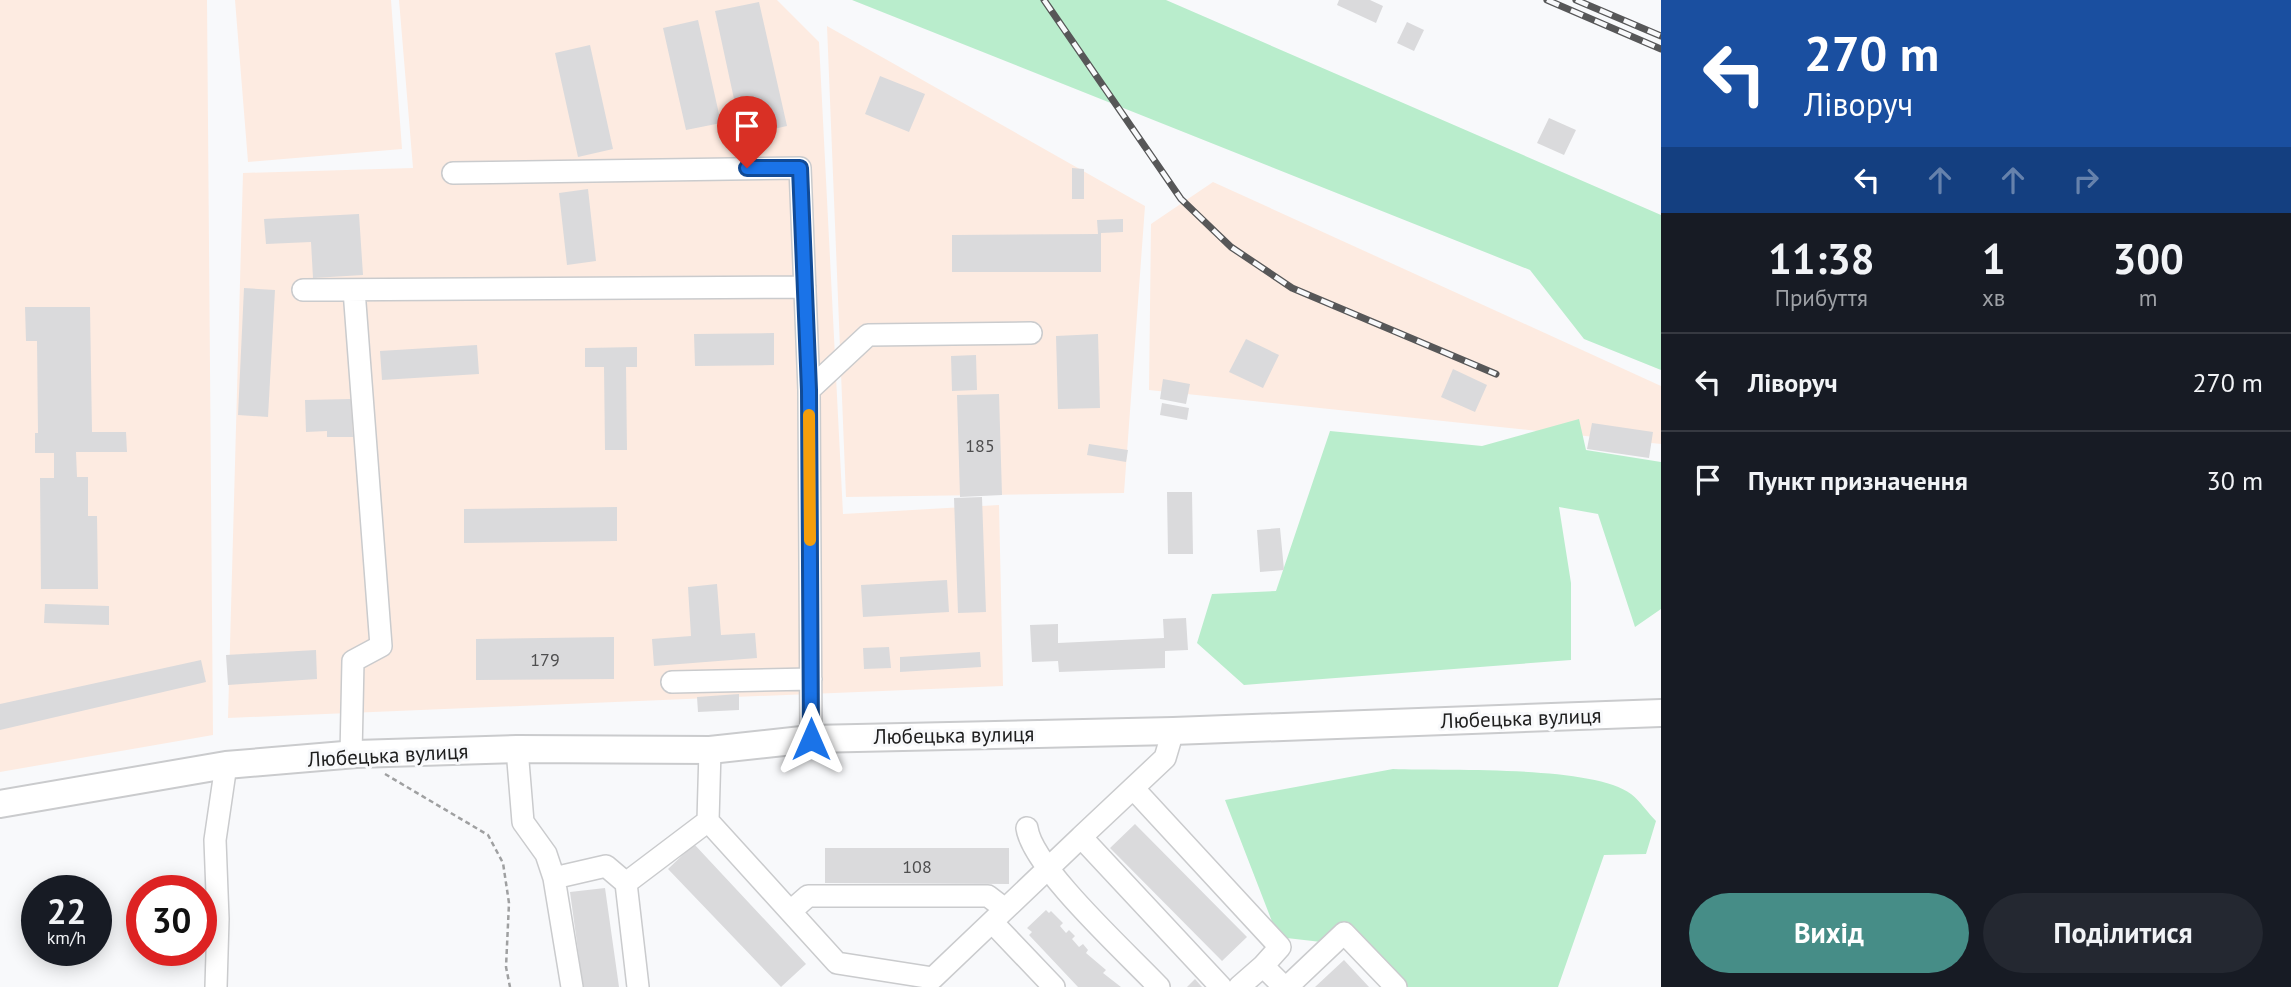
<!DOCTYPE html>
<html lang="uk">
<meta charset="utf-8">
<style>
body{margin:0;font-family:"PT Sans",sans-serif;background:#242831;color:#f1f3f6;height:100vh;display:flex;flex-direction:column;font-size:26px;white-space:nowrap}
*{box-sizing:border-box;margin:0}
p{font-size:23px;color:#9ea1a6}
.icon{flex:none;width:38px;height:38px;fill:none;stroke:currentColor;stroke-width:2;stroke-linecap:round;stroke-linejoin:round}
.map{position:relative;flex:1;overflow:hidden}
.side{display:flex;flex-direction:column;background:#171b24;width:630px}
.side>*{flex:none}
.banner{background:#1a4fa0;color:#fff;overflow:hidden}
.speed{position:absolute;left:21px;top:875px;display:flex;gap:14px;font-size:35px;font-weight:700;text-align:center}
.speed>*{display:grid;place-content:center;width:91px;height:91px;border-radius:50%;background:#171b24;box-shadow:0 4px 18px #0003;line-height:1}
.speed small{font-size:18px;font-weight:400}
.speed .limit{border:10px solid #d22;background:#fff;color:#111}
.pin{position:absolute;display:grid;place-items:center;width:60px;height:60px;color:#fff;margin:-72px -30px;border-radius:50% 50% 50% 0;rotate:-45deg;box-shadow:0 0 7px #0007}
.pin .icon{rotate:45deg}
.me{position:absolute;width:77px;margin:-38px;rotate:0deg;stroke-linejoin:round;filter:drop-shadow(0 0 5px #0008)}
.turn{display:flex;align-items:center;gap:24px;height:147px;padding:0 28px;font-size:32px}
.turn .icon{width:91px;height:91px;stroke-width:2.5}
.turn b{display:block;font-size:49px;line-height:60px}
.lanes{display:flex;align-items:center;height:66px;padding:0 28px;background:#0003;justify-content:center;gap:35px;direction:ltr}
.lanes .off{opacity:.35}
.eta{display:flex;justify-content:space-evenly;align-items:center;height:119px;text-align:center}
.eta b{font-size:42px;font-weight:700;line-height:49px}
.action{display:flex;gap:14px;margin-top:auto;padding:14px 28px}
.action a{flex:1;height:80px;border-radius:42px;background:#468d87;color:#fff;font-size:28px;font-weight:700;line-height:80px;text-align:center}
.action a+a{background:#242831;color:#f1f3f6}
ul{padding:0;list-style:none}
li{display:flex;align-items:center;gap:21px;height:98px;padding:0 28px;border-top:2px solid #363941}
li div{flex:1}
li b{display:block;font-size:26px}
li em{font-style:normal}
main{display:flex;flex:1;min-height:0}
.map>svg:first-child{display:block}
.industrial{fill:#fdebe1}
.green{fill:#b9edcc}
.building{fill:#dadadc}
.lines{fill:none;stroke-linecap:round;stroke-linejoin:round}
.minor-casing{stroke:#cacbcd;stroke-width:24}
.major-casing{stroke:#cacbcd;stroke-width:30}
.path{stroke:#9fa0a1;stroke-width:2.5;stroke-dasharray:5 3.5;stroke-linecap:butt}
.minor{stroke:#fff;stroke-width:21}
.major{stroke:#fff;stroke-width:26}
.rail-casing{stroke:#575758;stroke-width:7}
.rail{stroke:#f8f9fb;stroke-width:4.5;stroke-dasharray:13;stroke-linecap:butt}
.route-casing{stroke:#114b97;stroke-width:18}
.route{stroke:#1a73e8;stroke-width:12}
.slow{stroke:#f59e0b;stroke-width:12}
.labels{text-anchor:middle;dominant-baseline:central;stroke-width:6;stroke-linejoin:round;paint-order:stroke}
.number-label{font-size:18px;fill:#4e4e4f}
.street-label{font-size:21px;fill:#202020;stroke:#f8f9fb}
</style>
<main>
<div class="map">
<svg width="1661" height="987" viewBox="0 0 1661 987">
<rect width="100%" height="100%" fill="#f8f9fb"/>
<path class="industrial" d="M0 0H207L213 735 0 772Z
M235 0H391L402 149 248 162Z
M399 0H777L819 42 843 514 999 505 1003 686 228 718 243 173 413 168Z
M827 26 1145 206 1124 493 846 497Z
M1213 182 1661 386V444L1149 390 1151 224Z"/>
<path class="green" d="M852 0H1166L1661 215V370L1584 339 1530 270Z
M1579 419 1586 450 1661 462V609L1635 627 1598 514 1559 507 1571 583V660L1244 685 1197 643 1212 594 1276 591 1330 431 1482 446Z
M1393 769C1445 771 1593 765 1631 794 1640 801 1648 813 1656 821L1646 854 1604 855 1558 987H1387L1356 946 1278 937 1225 800Z"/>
<path class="building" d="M1339 0H1370L1383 6 1376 23 1337 5Z
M759 2 787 126 742 136 715 11Z
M698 20 721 123 686 130 663 28Z
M1407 22 1424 30 1414 51 1397 43Z
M590 45 613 149 578 157 555 53Z
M880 76 925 94 909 132 865 114Z
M1549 118 1576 130 1564 155 1537 143Z
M1072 168 1084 169V199H1072Z
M588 189 596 261 567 265 559 193Z
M359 214 363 275 313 278 311 242 266 244 264 219Z
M1123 219V232L1101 233V272H952V235L1098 234 1097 220Z
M244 288 275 290 268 417 238 415Z
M25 307H90L92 432H126L127 452H76L77 477H88V516H97L98 589H41L40 478H54V453H35V433H38L37 341H26Z
M774 333V365L695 366 694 334Z
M1098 334 1100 408 1058 409 1056 336Z
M1246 339 1279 355 1263 388 1229 372Z
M477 345 479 374 382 380 380 351Z
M637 347V367H626L627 450H605L604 367H585V348Z
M976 355 977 390 952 391 951 356Z
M1453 369 1487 385 1475 412 1441 397Z
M1163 379 1190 384 1186 404 1160 399Z
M999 394 1002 495 960 497 957 395Z
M351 399 353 437H327V431L306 432 305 400Z
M1162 403 1189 408 1187 420 1160 415Z
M1592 423 1653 432 1649 458 1587 449Z
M1089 444 1128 450 1126 462 1087 455Z
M1167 492H1192L1193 554H1168Z
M982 497 986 612 958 613 954 498Z
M617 507V541L464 543V509Z
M1280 528 1284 570 1260 572 1257 530Z
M947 580 949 612 863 617 861 585Z
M717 584 721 635 755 633 757 658 654 666 652 639 691 636 688 587Z
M45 604 109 606V625L44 623Z
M1186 618 1188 650 1165 651V668L1059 672 1058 661 1032 662 1030 625 1058 624V643L1164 638 1163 619Z
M614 637V679L476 680V639Z
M889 647 891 668 864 669 863 648Z
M316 650 317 679 228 685 226 655Z
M980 652 981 667 900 672V657Z
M201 660 206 682 0 730V704Z
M739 694V710L698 712 697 697Z
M1135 824 1247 937 1222 961 1110 848Z
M694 844 806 964 781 987 668 869Z
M825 848H1009V884L825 883Z
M605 888 619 987H583L570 892Z
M1046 910 1049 913 1051 911 1063 923 1060 926 1066 933 1069 930 1075 936 1072 939 1079 947 1083 944 1088 950 1086 953 1106 970 1103 973 1121 987H1078L1029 935 1032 932 1027 928Z
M1344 960 1369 987H1315Z
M1195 979 1202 987H1187Z"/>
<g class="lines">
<g class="minor-casing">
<path id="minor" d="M453 173 800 168 809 390
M303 290 805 287
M672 682 811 679
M1173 731 1165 758 1081 837 1221 987
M811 739 809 390 868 335 1031 333
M517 749 523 822 546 854 554 878 572 987
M710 750 708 821 837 963 933 978 1081 837
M351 755 353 661 381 646 354 290
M1133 788 1280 947 1263 966
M1027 828C1032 867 1128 954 1159 987
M554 878 606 866 626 883 638 987
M626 883 708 821
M792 910 808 896H988L1005 909
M992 922 1054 987
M216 987 218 919 215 840 226 765
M1239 987 1263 966 1284 987
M1287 987 1344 933 1396 987"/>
</g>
<g class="major-casing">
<path id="major" d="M0 804 226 765 356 754 517 749 710 750 811 739 1173 731 1661 713"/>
</g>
<path class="path" d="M385 774 488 835 503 863 509 903 506 967 510 987"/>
<use href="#minor" class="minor"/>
<use href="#major" class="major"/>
<g class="rail-casing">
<path id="rail" d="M1044 0 1181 199 1231 247 1292 288 1496 374
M1547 0 1661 49
M1576 0 1661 36"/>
</g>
<use href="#rail" class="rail"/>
</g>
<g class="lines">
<g class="route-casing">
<path id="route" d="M747 168H800L809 390 811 739"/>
</g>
<use href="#route" class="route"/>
<path class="slow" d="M809 415 810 540"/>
</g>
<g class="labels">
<g class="number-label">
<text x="980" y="445">185</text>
<text x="545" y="659">179</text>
<text x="917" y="866">108</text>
</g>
<g class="street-label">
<text transform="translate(1521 718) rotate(-2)">Любецька вулиця</text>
<text transform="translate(954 735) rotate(-1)">Любецька вулиця</text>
<text transform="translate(388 755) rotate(-3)">Любецька вулиця</text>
</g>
</g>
</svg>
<div class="speed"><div>22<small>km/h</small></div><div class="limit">30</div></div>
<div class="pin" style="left:747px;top:168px;background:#d93025"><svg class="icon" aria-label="arrive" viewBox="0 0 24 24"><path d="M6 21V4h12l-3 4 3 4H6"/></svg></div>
<svg class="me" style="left:811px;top:739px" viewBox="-20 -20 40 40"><path d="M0-17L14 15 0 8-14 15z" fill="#1a73e8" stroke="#fff" stroke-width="4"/></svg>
</div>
<section class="side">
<div class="banner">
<div class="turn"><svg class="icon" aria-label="left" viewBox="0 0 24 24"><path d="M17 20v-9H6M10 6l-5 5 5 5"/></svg><div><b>270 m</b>Ліворуч</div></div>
<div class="lanes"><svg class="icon" aria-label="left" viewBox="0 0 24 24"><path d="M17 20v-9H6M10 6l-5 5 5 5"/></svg><svg class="icon off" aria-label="ahead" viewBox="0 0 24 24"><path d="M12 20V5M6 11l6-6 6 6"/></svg><svg class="icon off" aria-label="ahead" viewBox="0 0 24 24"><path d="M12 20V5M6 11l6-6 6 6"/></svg><svg class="icon off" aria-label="right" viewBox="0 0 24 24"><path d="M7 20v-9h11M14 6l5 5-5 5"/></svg></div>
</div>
<div class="eta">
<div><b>11:38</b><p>Прибуття</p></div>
<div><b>1</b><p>хв</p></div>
<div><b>300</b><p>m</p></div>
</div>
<ul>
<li><svg class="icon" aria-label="left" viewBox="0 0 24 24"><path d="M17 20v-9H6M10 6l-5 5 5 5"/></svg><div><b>Ліворуч</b></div><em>270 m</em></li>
<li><svg class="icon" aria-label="arrive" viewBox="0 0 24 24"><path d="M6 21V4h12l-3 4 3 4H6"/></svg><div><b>Пункт призначення</b></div><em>30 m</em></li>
</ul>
<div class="action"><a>Вихід</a><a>Поділитися</a></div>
</section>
</main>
